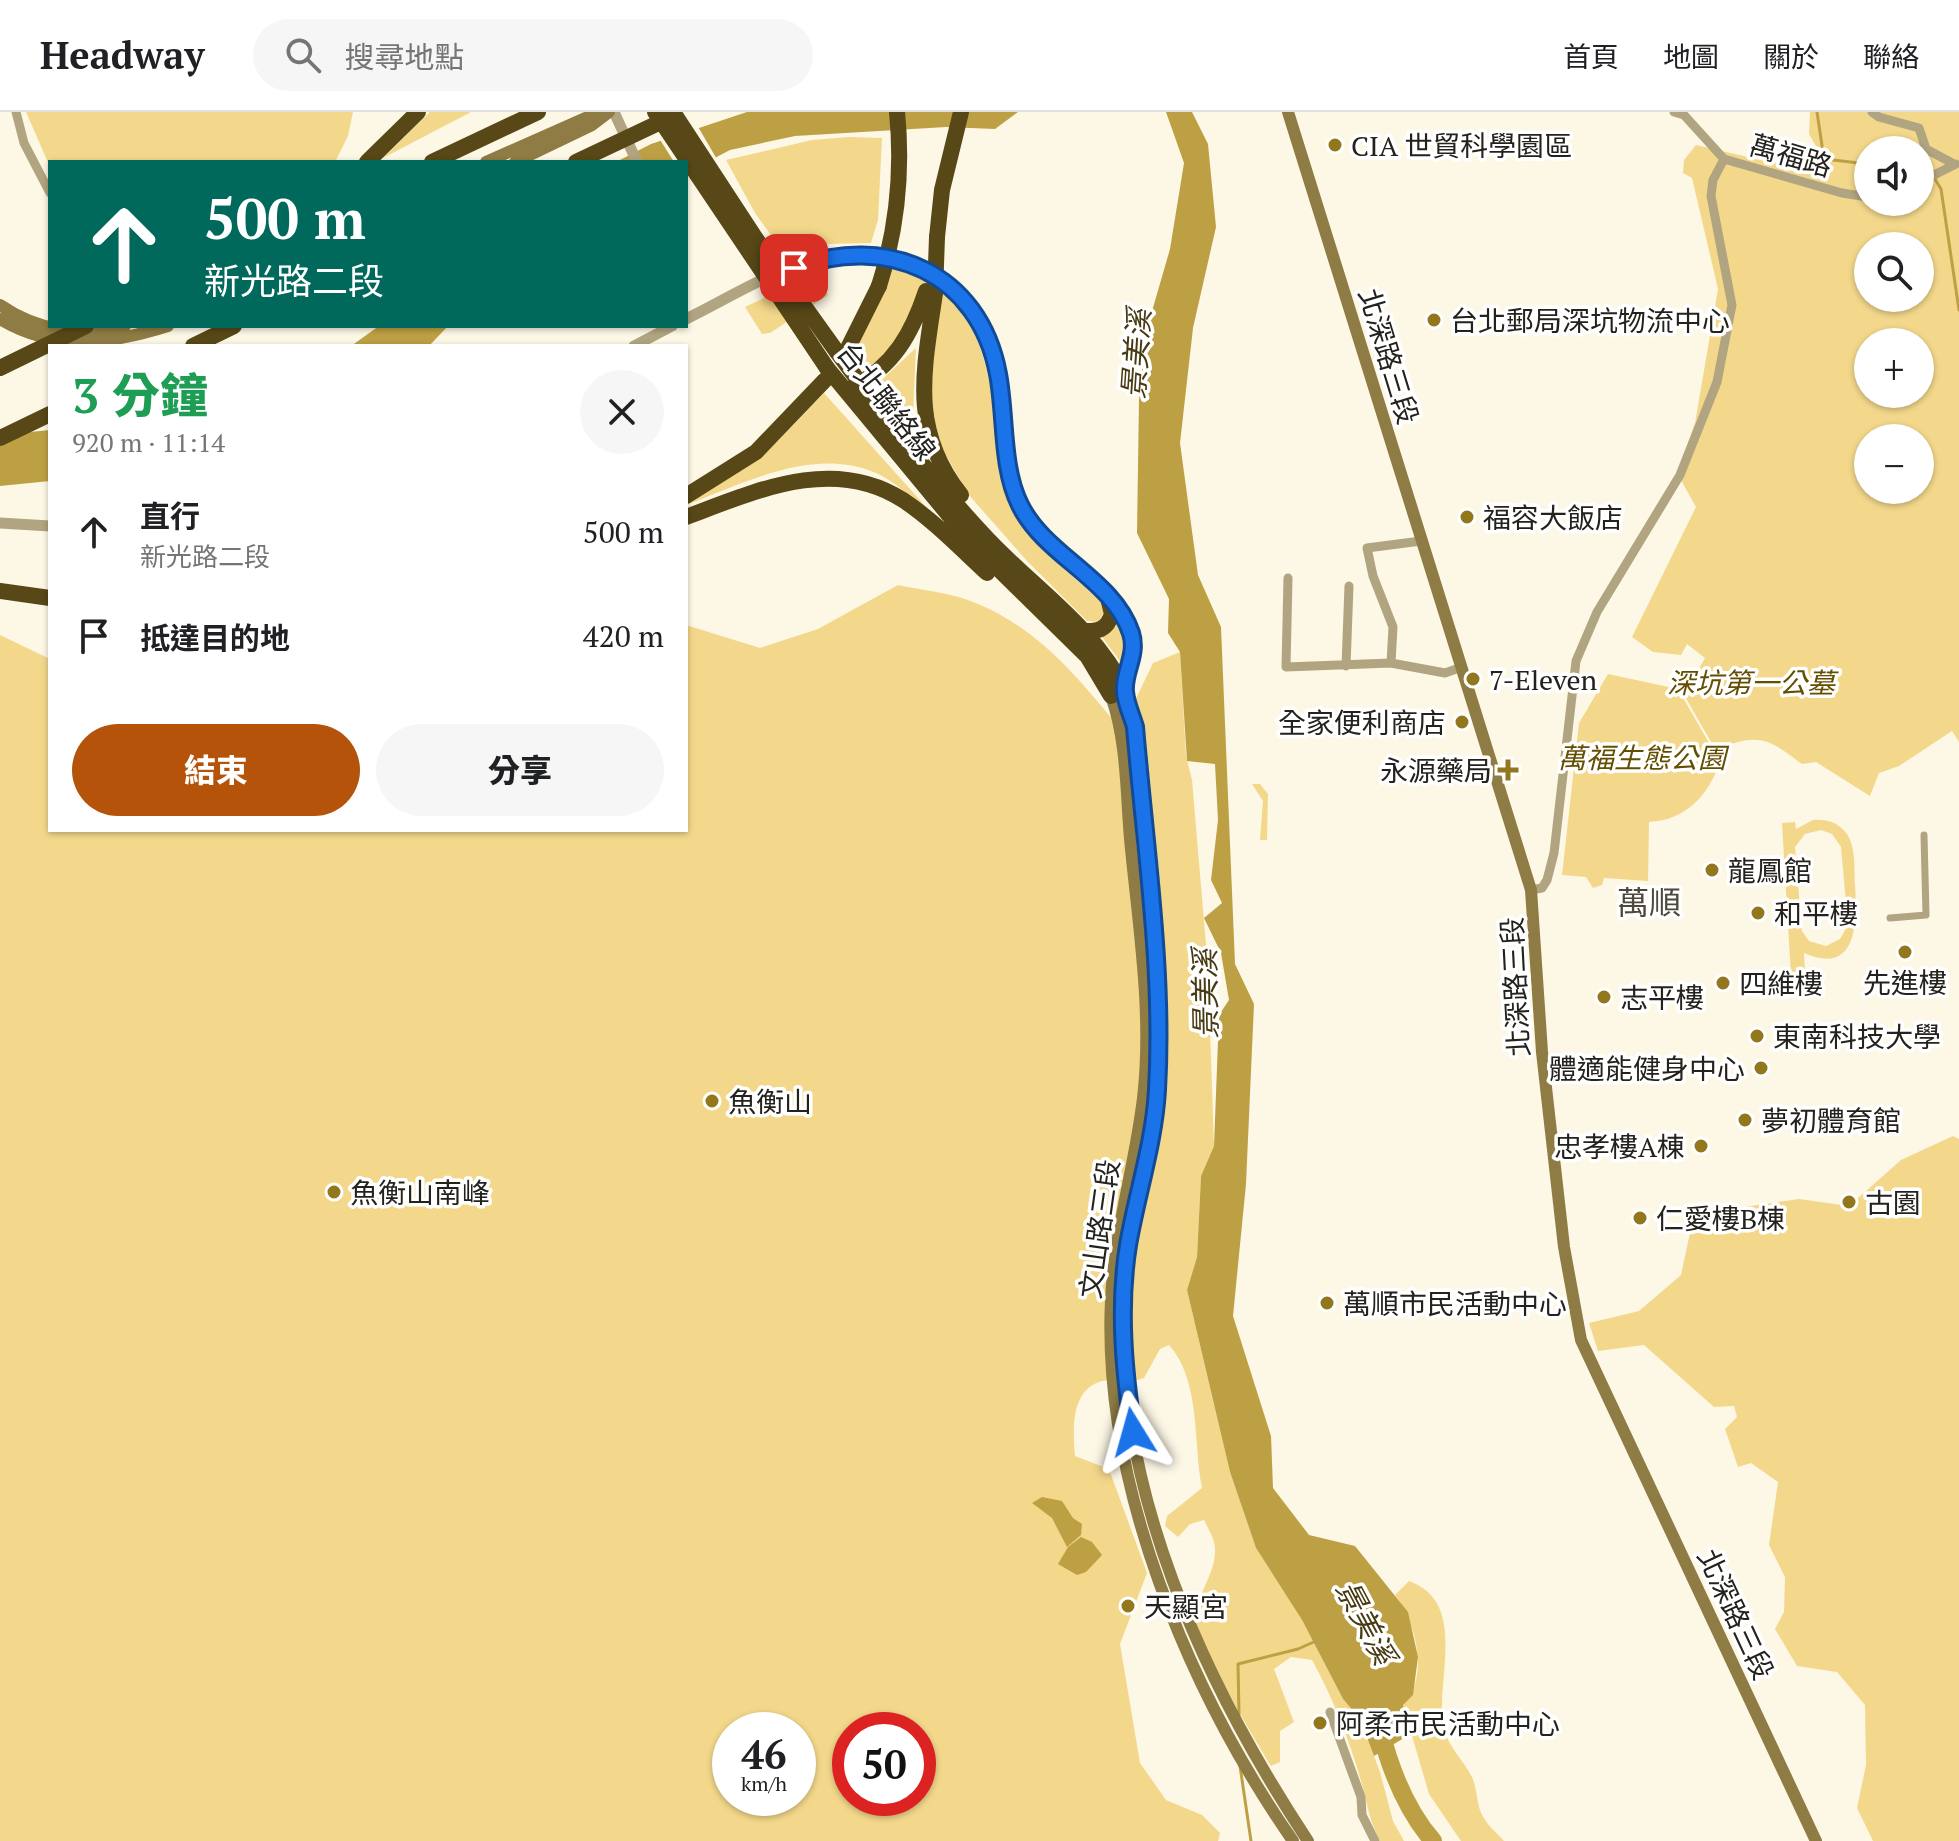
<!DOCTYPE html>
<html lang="zh-TW">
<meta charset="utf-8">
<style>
body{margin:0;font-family:"PT Serif","Noto Sans TC",serif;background:#f6f6f6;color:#202124;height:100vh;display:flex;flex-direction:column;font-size:30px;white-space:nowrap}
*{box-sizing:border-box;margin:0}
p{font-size:26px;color:#757577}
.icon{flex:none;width:44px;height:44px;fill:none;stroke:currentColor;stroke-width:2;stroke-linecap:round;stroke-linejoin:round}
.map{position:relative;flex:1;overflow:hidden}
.panel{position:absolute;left:48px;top:232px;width:640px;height:488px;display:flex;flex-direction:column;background:#fff;border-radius:0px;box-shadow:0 2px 6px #0004}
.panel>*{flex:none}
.guide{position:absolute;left:48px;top:48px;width:640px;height:168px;border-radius:0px;box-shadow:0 2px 6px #0004;background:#00695c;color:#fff;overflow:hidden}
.tools{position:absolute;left:1854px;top:24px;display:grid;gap:16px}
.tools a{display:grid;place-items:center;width:80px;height:80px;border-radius:50%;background:#fff;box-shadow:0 2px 6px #0004;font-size:40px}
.speed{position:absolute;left:712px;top:1600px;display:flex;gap:16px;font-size:40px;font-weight:700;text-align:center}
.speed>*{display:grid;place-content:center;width:104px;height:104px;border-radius:50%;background:#fff;box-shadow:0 2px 6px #0004;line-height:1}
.speed small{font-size:20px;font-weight:400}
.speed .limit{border:12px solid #d22;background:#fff;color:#111}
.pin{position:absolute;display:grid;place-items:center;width:68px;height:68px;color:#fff;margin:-34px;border-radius:16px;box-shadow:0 4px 12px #0006}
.me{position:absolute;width:88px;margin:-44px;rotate:352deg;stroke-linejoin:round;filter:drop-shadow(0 0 6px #0008)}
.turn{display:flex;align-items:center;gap:28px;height:168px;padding:0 24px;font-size:36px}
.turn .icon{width:104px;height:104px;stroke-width:2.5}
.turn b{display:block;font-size:56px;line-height:68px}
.round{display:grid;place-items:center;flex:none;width:84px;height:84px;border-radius:42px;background:#f6f6f6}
.head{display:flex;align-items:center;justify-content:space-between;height:136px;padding:0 24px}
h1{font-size:48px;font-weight:800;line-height:60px;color:#1e9e55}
.cta{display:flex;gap:16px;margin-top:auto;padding:16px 24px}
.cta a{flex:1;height:92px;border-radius:48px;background:#b45309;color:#fff;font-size:32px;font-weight:800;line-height:92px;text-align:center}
.cta a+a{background:#f6f6f6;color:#202124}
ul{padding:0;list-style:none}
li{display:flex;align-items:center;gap:24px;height:104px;padding:0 24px}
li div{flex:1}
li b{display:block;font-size:30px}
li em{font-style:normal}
header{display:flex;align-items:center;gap:48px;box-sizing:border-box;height:112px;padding:0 40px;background:#fff;border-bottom:2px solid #e0e0e0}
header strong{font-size:38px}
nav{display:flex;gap:44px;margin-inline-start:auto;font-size:28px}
.search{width:560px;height:72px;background:#f6f6f6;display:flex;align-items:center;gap:20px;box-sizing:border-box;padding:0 28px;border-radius:44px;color:#757577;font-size:30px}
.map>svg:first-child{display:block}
.green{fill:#f3d88b;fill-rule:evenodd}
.water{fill:#bea044}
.pier{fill:#fdf7e6}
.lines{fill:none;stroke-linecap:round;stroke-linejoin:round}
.stream{stroke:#bea044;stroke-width:3}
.river{stroke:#bea044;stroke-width:18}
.pedestrian{stroke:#b1a480;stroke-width:7}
.minor{stroke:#b1a480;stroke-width:9}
.tertiary{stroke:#b1a480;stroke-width:11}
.secondary{stroke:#8f7c44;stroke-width:12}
.motorway{stroke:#584817;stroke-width:16}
.motorway-bridge{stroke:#584817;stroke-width:16}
.route-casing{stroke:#114b97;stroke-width:20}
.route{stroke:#1a73e8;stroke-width:14}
.poi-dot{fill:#92771d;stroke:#fff;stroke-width:3}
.labels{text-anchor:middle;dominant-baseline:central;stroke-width:7;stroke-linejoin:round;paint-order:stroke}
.poi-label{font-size:28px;fill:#24221c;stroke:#fff;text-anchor:start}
.street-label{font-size:28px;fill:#24221c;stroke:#fff}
.park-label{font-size:28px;font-style:italic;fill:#634e02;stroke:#fff}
.water-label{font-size:30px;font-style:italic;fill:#483b14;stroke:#fff}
.quarter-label{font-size:32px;fill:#4e493b;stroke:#fff}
</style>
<header>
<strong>Headway</strong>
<div class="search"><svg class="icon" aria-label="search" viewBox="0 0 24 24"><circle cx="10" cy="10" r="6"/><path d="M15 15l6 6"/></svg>搜尋地點</div>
<nav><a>首頁</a><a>地圖</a><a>關於</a><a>聯絡</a></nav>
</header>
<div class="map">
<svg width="1959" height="1729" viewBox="0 0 1959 1729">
<rect width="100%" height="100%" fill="#fdf7e6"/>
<path class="green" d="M26 0H353L348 24 335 50H50V55Z
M430 0H471L383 46Z
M1810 0H1959V630L1952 619 1899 654 1879 661 1870 684 1816 650 1802 652C1765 624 1759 622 1715 637L1680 576 1696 562 1705 546 1687 532 1681 543 1653 540 1632 525 1696 395 1677 361 1695 311 1718 177 1692 66 1683 61 1684 48 1696 33 1813 60 1817 36 1809 22ZM1868 38H1920V90H1868ZM1868 134H1920V186H1868ZM1868 230H1920V282H1868ZM1868 326H1920V378H1868Z
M849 25 882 26 878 108 871 131 824 132 787 145 755 101 726 48 812 28Z
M890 151C981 183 988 248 999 332 1002 352 1002 373 1011 392 1028 431 1072 462 1102 491L1105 499 1098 510 1087 509 1028 450 968 382 938 329 930 275 941 184 913 200 889 240 865 259 852 243 866 217Z
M815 162 828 183 770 221 762 222 745 195Z
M916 236 913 302 918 340 876 273Z
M824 281 936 406C915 391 895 367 871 359 809 336 743 372 686 393L777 330Z
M898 473C920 478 944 480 965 487 1034 511 1076 563 1121 618L1153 551 1180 540 1186 644 1192 668 1208 856 1214 1034 1201 1064 1197 1145 1187 1178 1230 1360 1256 1436 1302 1508 1343 1587 1360 1607 1380 1660 1393 1709 1404 1729H1380C1370 1710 1368 1696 1363 1676 1351 1632 1334 1588 1312 1548L1291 1545 1274 1557 1294 1610 1280 1619V1650L1271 1654C1256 1629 1196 1530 1196 1507 1196 1482 1216 1462 1215 1437 1215 1428 1208 1416 1204 1408L1190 1412 1178 1425 1165 1414 1167 1404 1202 1376C1193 1332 1201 1268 1169 1233L1160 1237 1144 1266C1130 1272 1113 1265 1099 1270 1070 1280 1073 1320 1075 1344L1109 1357 1147 1461 1120 1532 1140 1651 1166 1688 1202 1703 1220 1721 1218 1729H0V523L50 547V718H686V513L760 536 818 517ZM730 1618H798V1686H730ZM850 1618H918V1686H850Z
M1119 511 1125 526 1122 552 1102 525Z
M1608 562 1678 577 1720 650C1708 684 1686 708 1649 710L1648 769 1604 766 1602 773 1593 776 1586 765 1562 763 1579 611Z
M1252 672H1260L1268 682 1267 728H1260L1263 689Z
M1813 708C1827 707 1839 711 1847 722 1856 736 1854 756 1855 772 1857 807 1859 865 1804 841L1806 880 1792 881 1782 711 1795 710 1796 717ZM1821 718 1832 722 1841 735 1848 813 1840 827 1826 834 1809 829 1802 819 1795 735 1805 722Z
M1953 1024 1959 1027V1729H1873L1857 1696 1866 1653 1865 1593 1837 1560 1797 1554 1775 1517 1784 1500 1785 1465 1769 1433 1778 1370 1751 1351 1738 1355 1725 1317 1737 1305 1734 1294 1714 1295 1644 1233 1598 1239 1589 1211 1639 1199 1681 1163 1694 1102 1799 1087 1849 1094 1901 1048Z
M1409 1469C1468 1490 1436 1566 1443 1612 1446 1633 1463 1647 1472 1665 1478 1678 1476 1695 1484 1706 1489 1715 1498 1722 1504 1729H1461L1429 1682 1403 1593C1430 1565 1416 1510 1395 1483Z"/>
<path class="water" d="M747 0H1018L995 17 946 15 795 24 730 38 686 61V50H616L651 32Z
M1166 0H1192L1208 32 1216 115 1193 216 1180 331 1198 463 1221 515 1235 852 1254 892 1246 1072 1233 1204 1271 1324 1273 1376 1309 1423 1355 1434 1408 1500 1418 1545 1413 1583 1403 1593 1409 1623 1374 1644 1360 1607 1343 1587 1302 1508 1256 1436 1230 1360 1187 1178 1197 1145 1201 1064 1214 1034 1219 903 1229 888 1221 841 1204 806 1222 791 1211 768 1218 708 1215 652 1187 649 1180 540 1168 521 1169 487 1137 421 1139 288 1146 220 1170 137 1184 51Z
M379 214H448L429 234H351Z
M50 318V369L0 374V323Z
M1042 1385 1062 1389 1073 1406 1082 1412 1081 1423 1067 1435 1052 1406 1032 1391Z
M1081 1425 1092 1430 1102 1443 1086 1460 1077 1463 1058 1452 1068 1435Z"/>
<path class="pier" d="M697 13 718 49 686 65V50H674L659 26Z"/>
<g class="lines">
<path class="stream" d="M1817 0 1824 47 1868 52
M1920 53 1927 54 1941 77 1959 198
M1239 1603 1238 1552 1298 1537 1316 1529
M1240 1654 1251 1729"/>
<path class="river" d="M1379 1613C1389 1654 1405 1697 1433 1729"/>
<path class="pedestrian" d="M1890 806 1926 803 1924 723"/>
<path class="minor" d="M16 0 24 31 50 81
M1674 0 1684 3 1724 47 1842 81 1868 85
M1872 0 1879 5 1919 16 1926 37 1954 52
M1920 70 1956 52
M1288 466 1286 555 1391 551 1445 561 1462 555
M1391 551 1393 515 1373 464 1367 436 1421 429
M1346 554 1349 474
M1531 778 1542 776 1547 768 1554 741 1576 549 1597 500 1680 363 1717 270 1732 193 1711 84 1713 68 1724 47
M1330 1600 1361 1685 1362 1703 1375 1729"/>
<path class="tertiary" d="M614 0 637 50
M686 207C731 185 780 153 830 144 909 129 979 181 997 257 1007 301 1000 354 1021 394 1039 430 1080 459 1108 486
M634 234 672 214
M0 411 50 414"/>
<path class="secondary" d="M1288 0 1531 778 1542 940 1564 1135 1581 1228 1816 1729
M486 50 599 0
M515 50 592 13 609 0
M0 193C40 220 79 224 125 214
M0 207C54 240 111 232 168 214
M1111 489C1136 520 1134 542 1125 579
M1125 579 1135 615C1140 682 1146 748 1151 815 1154 847 1160 880 1159 911 1158 954 1157 996 1149 1038 1140 1086 1127 1132 1124 1181 1112 1374 1205 1573 1308 1729
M1118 581 1111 584C1127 629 1126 680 1130 727 1138 812 1153 901 1143 986 1135 1054 1114 1120 1111 1188 1102 1373 1189 1579 1293 1729"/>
<path class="motorway" d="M367 50 418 0
M432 50 538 0
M937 125 942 78 961 0
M935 181C924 258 909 317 961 383
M193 234 234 214
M848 236 879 174
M837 240C883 302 929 364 982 421 1029 473 1095 514 1125 579
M827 256 972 431 1087 544 1111 584
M853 275C894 254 912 221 926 179
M0 326 50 302
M686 384 756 340 825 268
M686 405C756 379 833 343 903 388 933 408 960 436 987 461
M0 479 50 486
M1081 518C1097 521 1107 518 1112 502L1108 486"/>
<path class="motorway-bridge" d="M655 0 827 256
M673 0 754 124 837 240
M576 50 669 6
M879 174C897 117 903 60 897 0
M935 181 937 125
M0 256 86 214"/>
</g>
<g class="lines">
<g class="route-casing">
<path id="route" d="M794 156C886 121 979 160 998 262 1006 304 1001 355 1020 393 1045 444 1113 467 1131 521 1138 543 1123 560 1125 580 1126 592 1132 604 1135 615 1145 735 1164 858 1157 978 1154 1031 1137 1081 1128 1133 1118 1195 1124 1259 1133 1320"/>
</g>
<use href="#route" class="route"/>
</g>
<g class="poi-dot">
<circle cx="1335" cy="33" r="8"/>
<circle cx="1434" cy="208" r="8"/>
<circle cx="1467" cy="405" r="8"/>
<circle cx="1473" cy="567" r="8"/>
<circle cx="1462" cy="610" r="8"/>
<path d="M1504 646h8v8h8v8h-8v8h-8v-8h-8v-8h8z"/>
<circle cx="1712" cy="758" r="8"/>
<circle cx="1758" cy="801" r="8"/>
<circle cx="1905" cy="840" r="8"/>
<circle cx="1723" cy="871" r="8"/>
<circle cx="1604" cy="885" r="8"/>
<circle cx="1757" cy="924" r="8"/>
<circle cx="1761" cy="956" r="8"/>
<circle cx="712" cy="989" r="8"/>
<circle cx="1745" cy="1008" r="8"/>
<circle cx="1701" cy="1034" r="8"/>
<circle cx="334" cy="1080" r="8"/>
<circle cx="1849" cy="1090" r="8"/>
<circle cx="1640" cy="1106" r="8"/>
<circle cx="1327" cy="1191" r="8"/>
<circle cx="1128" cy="1494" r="8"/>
<circle cx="1320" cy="1611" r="8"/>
</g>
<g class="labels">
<g class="poi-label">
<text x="1351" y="33">CIA 世貿科學園區</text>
<text x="1450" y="208">台北郵局深坑物流中心</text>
<text x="1483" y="405">福容大飯店</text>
<text x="1489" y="567">7-Eleven</text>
<text x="1446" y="610" text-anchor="end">全家便利商店</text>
<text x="1492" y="658" text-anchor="end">永源藥局</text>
<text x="1728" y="758">龍鳳館</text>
<text x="1774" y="801">和平樓</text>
<text x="1905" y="870" text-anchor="middle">先進樓</text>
<text x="1739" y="871">四維樓</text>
<text x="1620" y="885">志平樓</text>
<text x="1773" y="924">東南科技大學</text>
<text x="1745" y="956" text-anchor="end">體適能健身中心</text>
<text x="728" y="989">魚衡山</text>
<text x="1761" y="1008">夢初體育館</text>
<text x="1685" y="1034" text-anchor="end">忠孝樓A棟</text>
<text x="350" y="1080">魚衡山南峰</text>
<text x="1865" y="1090">古園</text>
<text x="1656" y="1106">仁愛樓B棟</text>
<text x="1343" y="1191">萬順市民活動中心</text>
<text x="1144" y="1494">天顯宮</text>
<text x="1336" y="1611">阿柔市民活動中心</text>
</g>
<g class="street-label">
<text transform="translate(1791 43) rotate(16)">萬福路</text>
<text transform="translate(1389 244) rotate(73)">北深路三段</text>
<text transform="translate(887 289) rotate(52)">台北聯絡線</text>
<text transform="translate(1515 875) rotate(-93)">北深路三段</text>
<text transform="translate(1099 1117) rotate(-82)">文山路三段</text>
<text transform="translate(1736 1502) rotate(65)">北深路三段</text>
</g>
<g class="park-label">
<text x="1751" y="570">深坑第一公墓</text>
<text x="1642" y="645">萬福生態公園</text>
</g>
<g class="water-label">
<text transform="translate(1136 242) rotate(-86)">景美溪</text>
<text transform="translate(1205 882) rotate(-91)">景美溪</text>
<text transform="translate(1366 1510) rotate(62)">景美溪</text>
</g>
<g class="quarter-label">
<text x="1649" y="790">萬順</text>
</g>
</g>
</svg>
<div class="tools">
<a><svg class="icon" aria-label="sound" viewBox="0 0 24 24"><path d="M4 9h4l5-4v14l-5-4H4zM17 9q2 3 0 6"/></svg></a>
<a><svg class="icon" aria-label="search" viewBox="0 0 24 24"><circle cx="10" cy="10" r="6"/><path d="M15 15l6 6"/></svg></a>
<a>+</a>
<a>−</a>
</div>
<div class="speed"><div>46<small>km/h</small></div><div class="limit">50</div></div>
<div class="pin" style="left:794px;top:156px;background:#d93025"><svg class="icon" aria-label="arrive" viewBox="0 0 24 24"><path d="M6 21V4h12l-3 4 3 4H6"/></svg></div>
<svg class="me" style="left:1133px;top:1320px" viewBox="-20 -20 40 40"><path d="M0-17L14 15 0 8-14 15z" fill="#1a73e8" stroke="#fff" stroke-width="4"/></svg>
<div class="guide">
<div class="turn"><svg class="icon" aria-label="ahead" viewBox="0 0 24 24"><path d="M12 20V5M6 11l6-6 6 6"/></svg><div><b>500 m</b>新光路二段</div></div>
</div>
<section class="panel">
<div class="head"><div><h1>3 分鐘</h1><p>920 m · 11:14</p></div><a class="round"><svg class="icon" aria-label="close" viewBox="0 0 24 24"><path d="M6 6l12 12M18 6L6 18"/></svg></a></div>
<ul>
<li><svg class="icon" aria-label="ahead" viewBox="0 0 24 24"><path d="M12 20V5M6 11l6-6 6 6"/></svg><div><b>直行</b><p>新光路二段</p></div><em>500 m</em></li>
<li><svg class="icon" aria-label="arrive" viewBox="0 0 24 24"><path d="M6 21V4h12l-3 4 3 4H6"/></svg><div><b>抵達目的地</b></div><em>420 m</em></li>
</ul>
<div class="cta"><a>結束</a><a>分享</a></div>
</section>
</div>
